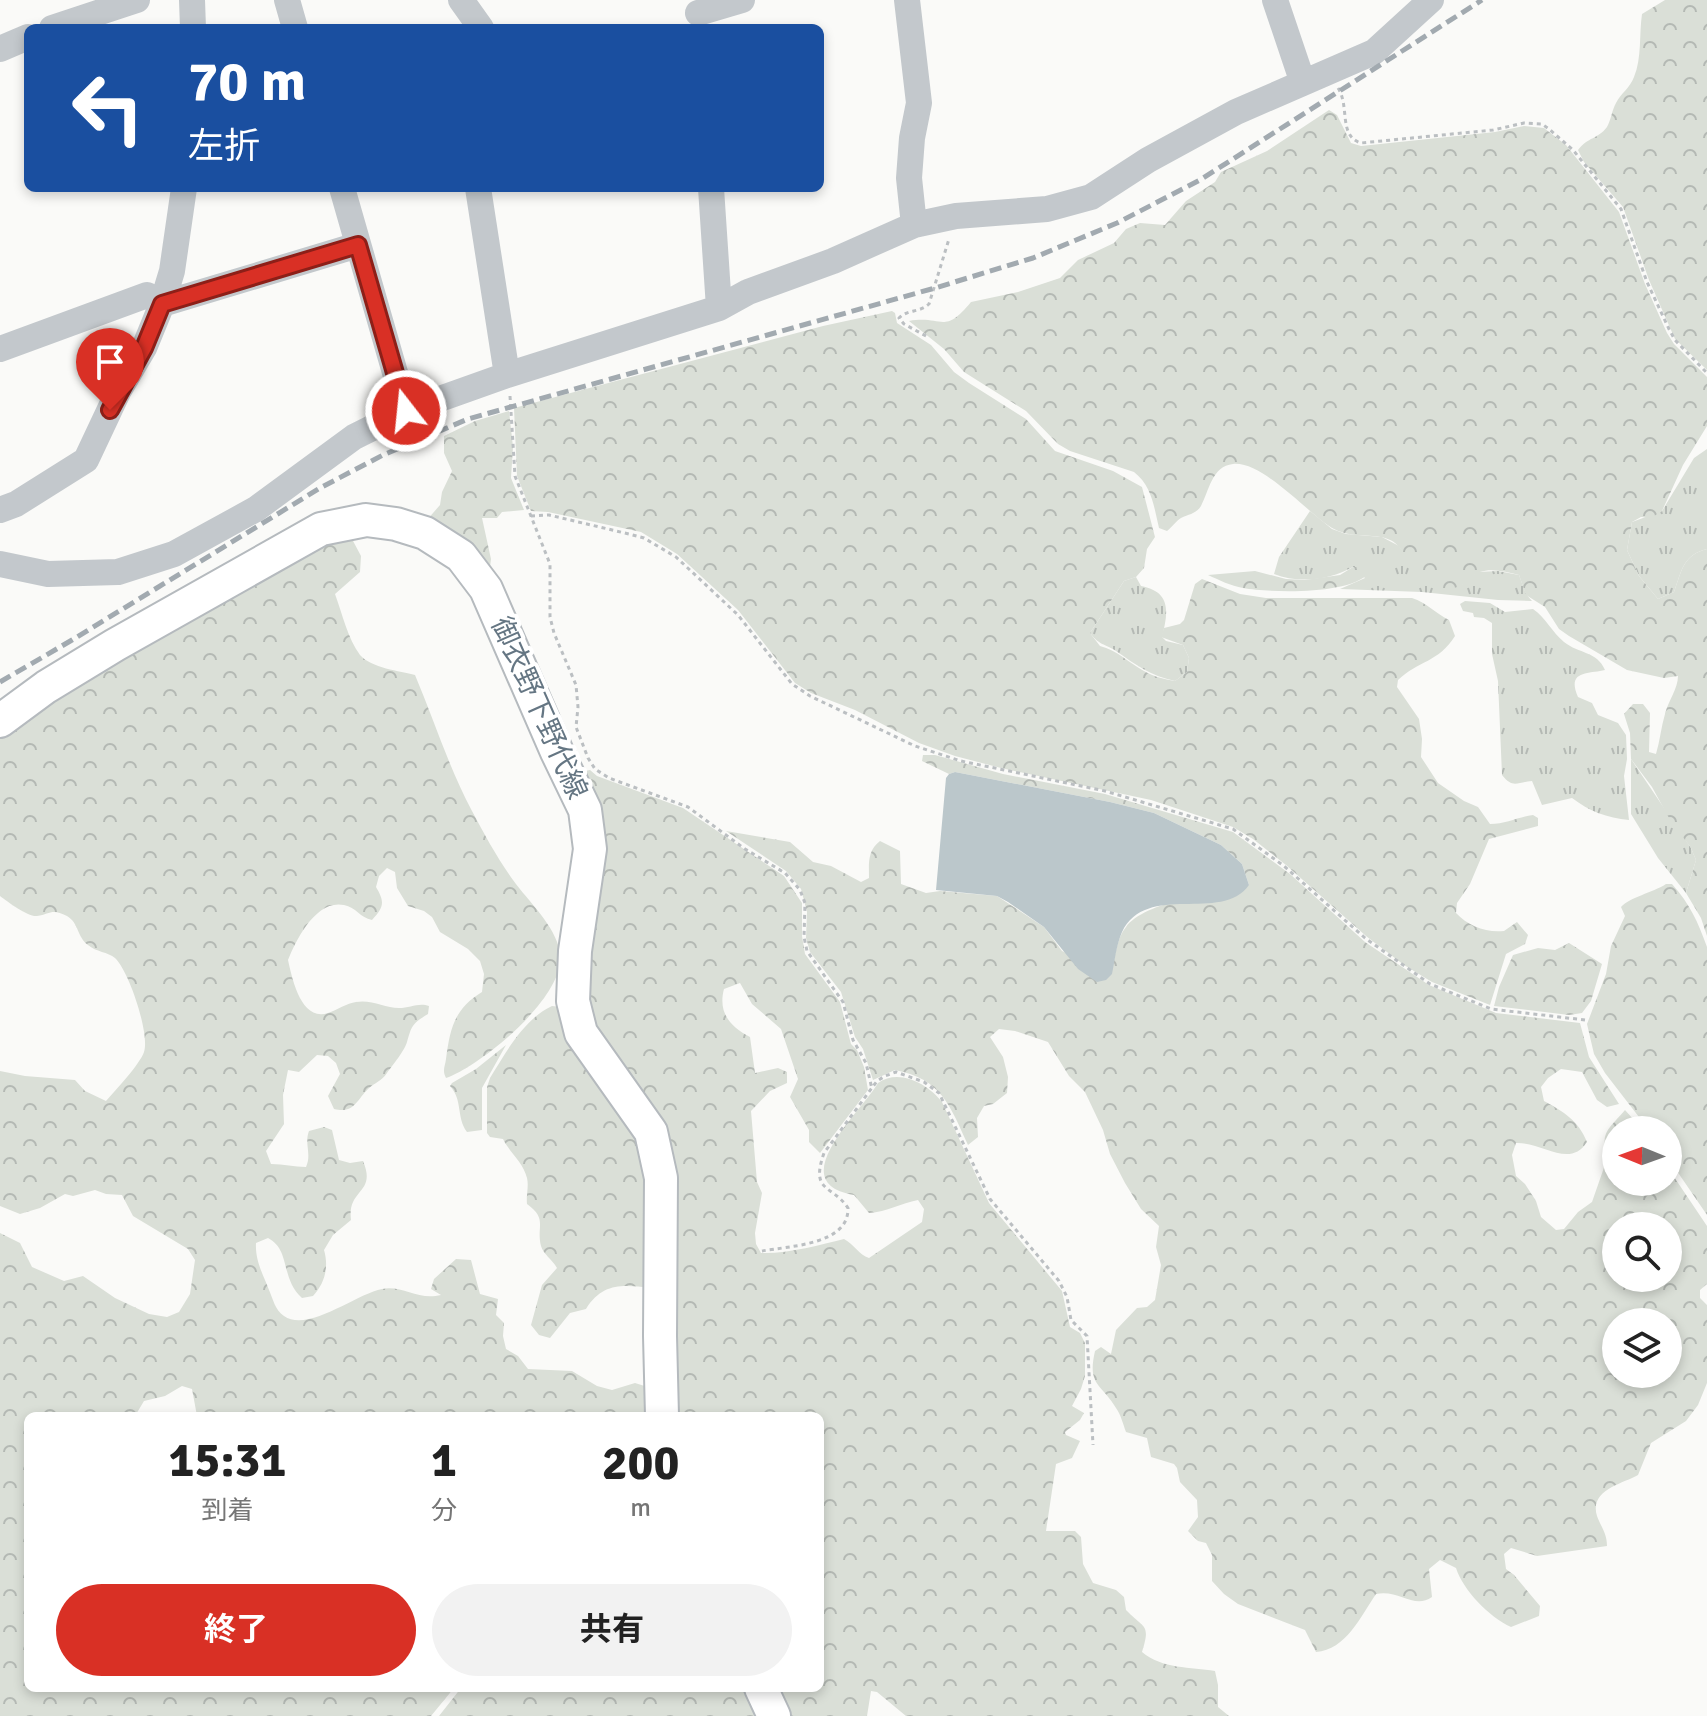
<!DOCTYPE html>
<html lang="ja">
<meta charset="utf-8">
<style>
body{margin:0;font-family:Signika,"Noto Sans JP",sans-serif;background:#f2f2f2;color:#222;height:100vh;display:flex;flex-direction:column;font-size:30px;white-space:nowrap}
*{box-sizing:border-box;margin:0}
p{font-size:26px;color:#767676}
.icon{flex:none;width:44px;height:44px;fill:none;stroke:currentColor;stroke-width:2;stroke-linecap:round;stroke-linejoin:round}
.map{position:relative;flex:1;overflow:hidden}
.details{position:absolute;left:24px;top:1412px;width:800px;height:280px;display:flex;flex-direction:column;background:#fff;border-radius:12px;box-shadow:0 4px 12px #0003}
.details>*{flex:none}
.banner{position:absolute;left:24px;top:24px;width:800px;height:168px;border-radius:12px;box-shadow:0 4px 12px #0003;background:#1a4fa0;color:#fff;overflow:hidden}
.needle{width:52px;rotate:271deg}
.tools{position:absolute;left:1602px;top:1116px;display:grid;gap:16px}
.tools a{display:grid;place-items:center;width:80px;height:80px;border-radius:50%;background:#fff;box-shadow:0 4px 12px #0003;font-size:40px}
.pin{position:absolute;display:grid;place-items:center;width:68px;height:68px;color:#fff;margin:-82px -34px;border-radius:50% 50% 50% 0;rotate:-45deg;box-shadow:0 0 8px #0007}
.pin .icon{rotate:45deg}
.me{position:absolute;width:88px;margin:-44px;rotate:344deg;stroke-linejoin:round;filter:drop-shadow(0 0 6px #0008)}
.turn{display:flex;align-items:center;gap:28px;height:168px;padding:0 32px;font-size:36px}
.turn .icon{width:104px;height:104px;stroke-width:2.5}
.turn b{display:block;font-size:56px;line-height:68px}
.eta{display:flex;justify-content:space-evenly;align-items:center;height:136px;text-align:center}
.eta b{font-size:48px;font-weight:700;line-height:56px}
.button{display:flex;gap:16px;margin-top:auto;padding:16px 32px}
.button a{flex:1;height:92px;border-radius:48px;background:#d93025;color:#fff;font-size:32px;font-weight:700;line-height:92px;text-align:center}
.button a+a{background:#f2f2f2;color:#222}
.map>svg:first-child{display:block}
.grass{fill:url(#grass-tufts)}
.forest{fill:url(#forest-crowns);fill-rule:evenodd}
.water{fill:#bbc7cb}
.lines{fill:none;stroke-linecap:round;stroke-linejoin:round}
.major-casing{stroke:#b5babe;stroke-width:36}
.path{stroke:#bbbfc2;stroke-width:3;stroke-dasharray:4 4;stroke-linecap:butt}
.minor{stroke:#c3c8cc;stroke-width:26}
.major{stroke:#fff;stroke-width:32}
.rail{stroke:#a2aab0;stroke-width:5;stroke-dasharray:12 6;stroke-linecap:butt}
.route-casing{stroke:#8d1f18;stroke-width:20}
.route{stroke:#d93025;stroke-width:14}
.labels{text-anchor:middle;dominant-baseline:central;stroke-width:8;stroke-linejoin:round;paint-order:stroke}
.street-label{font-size:28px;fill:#657683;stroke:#fff}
</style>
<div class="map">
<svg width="1707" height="1716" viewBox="0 0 1707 1716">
<defs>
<pattern id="grass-tufts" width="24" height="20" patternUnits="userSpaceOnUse" patternTransform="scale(2)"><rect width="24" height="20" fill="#dadfd7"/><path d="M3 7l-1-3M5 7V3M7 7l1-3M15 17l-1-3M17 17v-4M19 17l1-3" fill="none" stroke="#b4b9b4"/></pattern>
<pattern id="forest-crowns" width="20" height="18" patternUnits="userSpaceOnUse" patternTransform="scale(2)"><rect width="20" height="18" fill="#dadfd7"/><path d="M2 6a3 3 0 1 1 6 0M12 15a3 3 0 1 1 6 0" fill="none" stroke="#b4b9b4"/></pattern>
</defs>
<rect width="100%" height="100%" fill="#fafaf8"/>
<path class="grass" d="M1707 449V549C1683 555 1682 570 1674 592L1658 599 1639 576 1627 550 1632 522 1662 511 1694 458Z
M1310 511 1332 529 1346 534 1382 537 1399 546 1407 557 1445 588 1463 584 1477 572 1498 571 1519 575 1526 594 1532 601 1498 600 1422 592 1340 589 1365 578 1353 567C1330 580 1299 584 1274 574L1279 557Z
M1136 577 1141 586C1172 592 1168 613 1162 637L1166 641 1183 645 1189 658 1187 672 1175 681C1151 676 1136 665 1116 651 1104 643 1100 646 1090 633L1124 581Z
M1465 601 1490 603 1505 612 1533 609C1546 618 1552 632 1564 642 1579 654 1597 651 1605 670 1589 674 1566 670 1578 697L1592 703 1598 715 1618 723 1626 735 1627 759 1624 776 1629 820C1607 818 1589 811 1572 798L1542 805 1532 781C1517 782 1513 789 1502 775L1498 681 1492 654V623L1484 618 1474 617 1473 613 1463 611 1460 604Z
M1631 759 1691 848 1696 860 1686 893 1658 858 1631 814Z"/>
<path class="forest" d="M1665 0H1707V370L1675 339 1649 280 1623 207 1584 162 1578 150C1588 137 1598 139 1607 127 1611 120 1612 110 1616 103 1621 93 1630 88 1634 77 1642 58 1639 34 1642 14Z
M1329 110 1337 115 1351 143 1361 146 1495 132 1524 126 1544 128 1566 145 1619 212 1645 284 1667 333 1674 344 1707 377V426L1683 465 1662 511 1651 518 1641 517 1632 522 1627 550 1639 576 1658 599 1674 592C1682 570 1683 555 1707 549V936L1701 918 1686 893 1696 860 1691 848 1669 818 1652 787 1631 759 1630 733 1624 714 1633 704H1643L1650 713 1649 752 1656 754C1660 741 1661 727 1665 714 1668 701 1678 689 1678 676L1664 678 1627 670 1569 636 1559 629 1545 607 1526 595 1519 575C1506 572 1492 568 1480 572 1473 574 1470 581 1464 584 1444 595 1426 585 1410 574 1400 516 1361 548 1329 526 1305 510 1262 461 1233 464 1212 466 1209 491 1201 506 1196 514 1189 514 1181 518 1176 521 1172 527 1167 531L1159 528C1154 507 1152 486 1134 472L1070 451 1058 444 1026 411 964 372 944 349 909 321C943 315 943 336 971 302L1018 292 1060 278 1078 260 1114 243 1126 229 1140 223 1165 225 1186 201 1215 182 1221 172 1267 151Z
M892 311 895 313 897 323 931 345 954 372 969 383 1026 419 1055 451 1113 471 1142 487 1155 537 1147 549 1144 568 1136 577 1124 581 1090 633 1100 646C1117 650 1129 663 1144 671 1154 677 1164 679 1175 681L1187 672 1189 658 1183 645 1161 637 1164 628 1180 624 1184 620 1195 584 1202 579 1240 594 1266 598H1412C1427 603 1435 613 1449 620L1455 636C1439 662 1418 661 1398 680L1397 687 1419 719 1422 739 1421 757 1438 783 1464 801 1478 807 1490 824C1506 824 1518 817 1533 815L1538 818V826L1489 839 1470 884 1457 903 1456 913C1468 926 1486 933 1504 931L1517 922 1528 935 1525 944 1506 954 1490 1005 1432 982 1404 965 1366 936 1286 865 1253 839 1233 827 1151 800 1001 768 955 756 919 743 855 710 811 693 795 683 738 610 677 554 641 532 548 512 531 511 517 476 514 408 823 326Z
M509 411 513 447 511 478 524 510 502 512 497 518H482L491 559 490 567 426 521 440 505 442 492 452 471 444 453V436L475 421Z
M352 539 361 556 360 572 335 594C342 613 348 639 360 655 371 668 400 671 415 675 434 720 449 768 472 811 484 834 498 859 513 880 528 901 555 925 560 952 568 995 482 1065 446 1078 442 1070 445 1067 446 1059 450 1029 454 1009 482 992L484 974 480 961 468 949 440 932 432 917 424 911 408 906 397 888 395 872 387 868 379 876 376 887C385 902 384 907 372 920 360 918 356 907 344 905 316 899 296 940 288 960 292 978 301 1022 328 1013 337 1010 347 1003 356 1002 371 999 385 1008 399 1008 410 1008 419 1002 429 1006L428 1014C412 1024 412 1025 407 1042 405 1050 392 1066 387 1073 382 1081 374 1083 368 1089 356 1101 354 1114 334 1109L328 1096 340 1074 336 1063 328 1056 317 1055 299 1072 288 1070 283 1095 284 1124 266 1151 271 1164C284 1164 294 1167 306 1167 312 1154 304 1144 309 1131L324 1127 332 1130 339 1160 350 1163 363 1161C377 1194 347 1188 351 1220L333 1235 324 1250C329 1267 325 1283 313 1296L302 1298C280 1278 291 1250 268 1238L256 1243C255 1261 263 1274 269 1290 273 1299 275 1310 284 1316 308 1333 356 1294 382 1289 403 1285 418 1301 441 1295L431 1289 434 1279 456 1259 471 1260 480 1294 498 1299 496 1315 504 1323 503 1336 506 1349 518 1356 528 1369 572 1371 597 1386 612 1390 635 1383 651 1388 655 1416H197L192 1389 182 1386 165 1396 144 1401 135 1416H28V1688H454L431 1716H0V1233L20 1243 32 1267 64 1281 83 1276 115 1298 149 1314 167 1317 179 1312 190 1294 195 1260 188 1249 133 1216 122 1195 106 1194 95 1190 73 1196 65 1194 40 1208 20 1214 0 1206V1071L25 1076 75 1080 85 1091 106 1101C115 1091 140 1064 144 1052 150 1034 129 971 115 958 108 952 96 952 88 945 77 937 79 923 67 916 52 908 50 914 37 916 28 917 8 902 0 896V738L54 696 309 544Z
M1353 567H1368L1369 573C1350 595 1272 593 1243 588 1231 586 1219 580 1208 575L1255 571 1286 579 1305 580 1340 575Z
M923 755H935L1003 774 1105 794 1233 832 1290 874 1365 942 1429 985 1496 1013 1580 1023 1589 1057 1619 1104 1607 1107 1597 1100 1582 1072 1561 1069 1548 1078 1541 1087 1544 1101C1564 1112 1578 1120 1587 1142 1570 1169 1542 1142 1516 1143L1512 1155 1516 1176 1525 1184 1536 1201 1541 1217 1556 1230 1564 1229 1578 1212 1592 1202 1608 1156C1598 1133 1611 1127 1625 1110L1643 1130H1616V1182H1668V1168L1707 1226V1284L1700 1290V1298L1707 1305V1383L1698 1405 1686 1421 1651 1443 1638 1475C1622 1484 1589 1490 1597 1516 1601 1527 1607 1533 1607 1546L1537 1556 1511 1548 1504 1554 1506 1569 1514 1575 1540 1606 1539 1616 1511 1627C1489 1617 1463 1590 1456 1568L1440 1560 1429 1569 1432 1597C1414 1610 1399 1589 1376 1594 1361 1616 1346 1650 1316 1652L1305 1630 1238 1604 1224 1594 1212 1581V1555L1206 1543 1198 1541 1188 1531 1198 1517 1197 1500 1180 1482 1177 1468 1174 1464 1151 1457 1147 1438 1126 1432C1123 1424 1121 1415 1116 1408 1101 1383 1087 1386 1095 1351L1101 1347 1111 1354 1116 1330 1137 1308 1147 1307 1155 1300 1161 1265 1156 1247 1159 1226 1141 1209 1125 1183 1110 1154 1103 1130 1085 1092 1069 1076 1048 1042 1015 1031 999 1029 990 1037 1003 1057 1008 1077 1007 1093 993 1104 984 1106 977 1118 978 1137 968 1145C950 1106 942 1079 895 1070L873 1080 863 1049 855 1037 841 992 810 952 806 938 807 912 801 889 786 871 726 831 790 842 813 862 831 866 861 882 869 878C869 864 867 851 880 841L900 851 901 884 926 893 940 891 997 896 1044 927 1062 951 1111 974C1115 959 1116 939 1126 927 1145 901 1217 893 1249 885L1242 864 1221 845 1154 813 1110 802 955 772 949 774 922 761ZM1616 1226H1668V1278H1616ZM1616 1322H1668V1374H1616Z
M590 770 597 776 683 808 784 876 802 903V936L805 954 840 1002 851 1044 857 1050 864 1067 868 1090 820 1153 809 1142V1130L790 1097 798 1079 781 1029 752 1004 740 983 724 989C718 1012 729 1026 750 1037L755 1073 778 1068 787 1072V1083L770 1091 751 1111 757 1182 762 1193 755 1233 756 1244 761 1253C787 1254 820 1245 844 1239 854 1244 859 1255 869 1258L922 1222 924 1209 918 1200C901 1203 887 1212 869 1213L854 1195C781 1183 861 1112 878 1083 899 1068 928 1084 942 1102L989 1203 1062 1291 1070 1327 1080 1333 1085 1343V1376L1081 1389 1072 1406 1084 1413 1080 1420 1065 1432 1066 1435 1080 1441 1072 1458 1056 1464 1046 1531H1075L1081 1537 1083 1564 1093 1583 1116 1590 1124 1597 1126 1610C1144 1629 1151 1623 1142 1652 1162 1669 1191 1667 1215 1671L1218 1685V1707L1229 1716H906L877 1692 871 1691 867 1716H783L770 1688H820V1416H673L671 1187 585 1011 580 772Z
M1666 884H1672C1690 904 1698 922 1707 947V1215L1668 1158V1130H1649L1605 1073 1594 1054 1587 1024 1606 974 1611 946 1625 916 1621 907C1630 897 1652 893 1666 884Z
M1569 943 1602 964 1591 1001 1582 1013 1569 1015 1494 1006 1499 987 1513 955 1538 948 1555 950Z
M552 1006 561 1007 646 1143 651 1288C623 1285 603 1282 586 1309L570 1313 550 1338 539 1335 531 1325 542 1285 557 1268C552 1259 543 1254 541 1246 536 1226 548 1219 527 1204 526 1196 529 1186 527 1178 523 1162 510 1153 503 1139L490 1137 487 1133V1087L490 1078C506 1052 524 1019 552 1006Z
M506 1045 482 1088V1130L467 1132C456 1117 463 1100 450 1086L452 1083 476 1069Z
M461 1688H745L758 1716H439Z"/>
<path class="water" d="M955 772 1110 802 1154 813 1221 845 1242 864 1249 885C1221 924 1147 881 1122 932 1116 946 1115 960 1112 974L1106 980 1097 982 1078 969 1044 927 1008 902 997 896 936 890 946 778 949 774Z"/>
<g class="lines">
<g class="major-casing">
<path id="major" d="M0 721 46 687 115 645 321 529 366 520 396 524 425 533 461 556 486 589 557 752 585 810 590 849 575 951 573 1001 581 1033 651 1132 661 1178 660 1336 662 1416
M761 1688 774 1716"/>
</g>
<path class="path" d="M1338 88C1350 106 1338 136 1361 143L1493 130 1524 123 1542 124 1549 129 1573 150 1621 209 1647 282 1669 329 1675 340 1707 373
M926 336 904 324 899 318C908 309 919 313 929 304L949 239
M510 396 515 476 550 564V617L554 633 576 685 578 707 576 727 588 758 595 769 609 778 688 807 745 849 785 873 800 890 805 903 804 937 807 951 843 1002 853 1040 866 1063 872 1089
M531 516 549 515 629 534 644 538 676 557 738 615 792 684 810 696 915 746 961 761 1105 791 1233 829 1284 866 1365 938 1430 984 1491 1009 1585 1020
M762 1251C789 1246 849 1245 848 1208 832 1184 810 1193 824 1153L877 1081 885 1076 896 1072 924 1082 939 1093 990 1199 1059 1281 1067 1297 1071 1320 1087 1336 1093 1445"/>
<path class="minor" d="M192 0 193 28
M287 0 295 28
M461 0 481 28
M907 0 919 103 912 138 909 178 914 225
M1275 0 1303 83
M698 13 742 0
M52 28 137 0
M0 49 28 37
M342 188 406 411
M478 188 507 375
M711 188 719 308
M0 349 147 295 162 304 358 245
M0 510 16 504 86 460 118 392 144 348 162 304 172 271 184 188
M0 564 48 574 118 572 174 554 256 509 354 437 406 411 507 375 719 308 748 292 833 261 914 225 956 216 1047 209 1091 197 1148 160 1236 112 1374 52 1431 0"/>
<use href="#major" class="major"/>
<path class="rail" d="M0 682 72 640 320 488 383 455 468 419 935 288 1033 258 1117 223 1200 180 1482 0"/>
</g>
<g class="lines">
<g class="route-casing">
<path id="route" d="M110 410 144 348 162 304 358 245 406 411"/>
</g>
<use href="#route" class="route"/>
</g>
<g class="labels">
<g class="street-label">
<text transform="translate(539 708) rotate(66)">御衣野下野代線</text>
</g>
</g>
</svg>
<div class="tools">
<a><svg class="needle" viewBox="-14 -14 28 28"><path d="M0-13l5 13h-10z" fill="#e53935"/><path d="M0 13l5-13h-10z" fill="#767676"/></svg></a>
<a><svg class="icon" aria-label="search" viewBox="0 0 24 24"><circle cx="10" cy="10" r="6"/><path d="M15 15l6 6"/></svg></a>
<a><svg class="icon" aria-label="layers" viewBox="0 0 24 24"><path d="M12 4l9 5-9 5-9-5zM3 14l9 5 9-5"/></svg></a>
</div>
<div class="pin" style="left:110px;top:410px;background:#d93025"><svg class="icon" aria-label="arrive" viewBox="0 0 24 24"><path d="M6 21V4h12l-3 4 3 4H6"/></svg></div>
<svg class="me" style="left:406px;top:411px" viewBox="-20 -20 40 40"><circle r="17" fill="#d93025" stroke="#fff" stroke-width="3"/><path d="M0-11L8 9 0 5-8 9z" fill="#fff"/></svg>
<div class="banner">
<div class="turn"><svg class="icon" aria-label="left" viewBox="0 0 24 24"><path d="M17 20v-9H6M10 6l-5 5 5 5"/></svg><div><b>70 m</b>左折</div></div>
</div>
<section class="details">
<div class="eta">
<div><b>15:31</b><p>到着</p></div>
<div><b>1</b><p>分</p></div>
<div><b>200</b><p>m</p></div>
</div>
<div class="button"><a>終了</a><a>共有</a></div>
</section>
</div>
